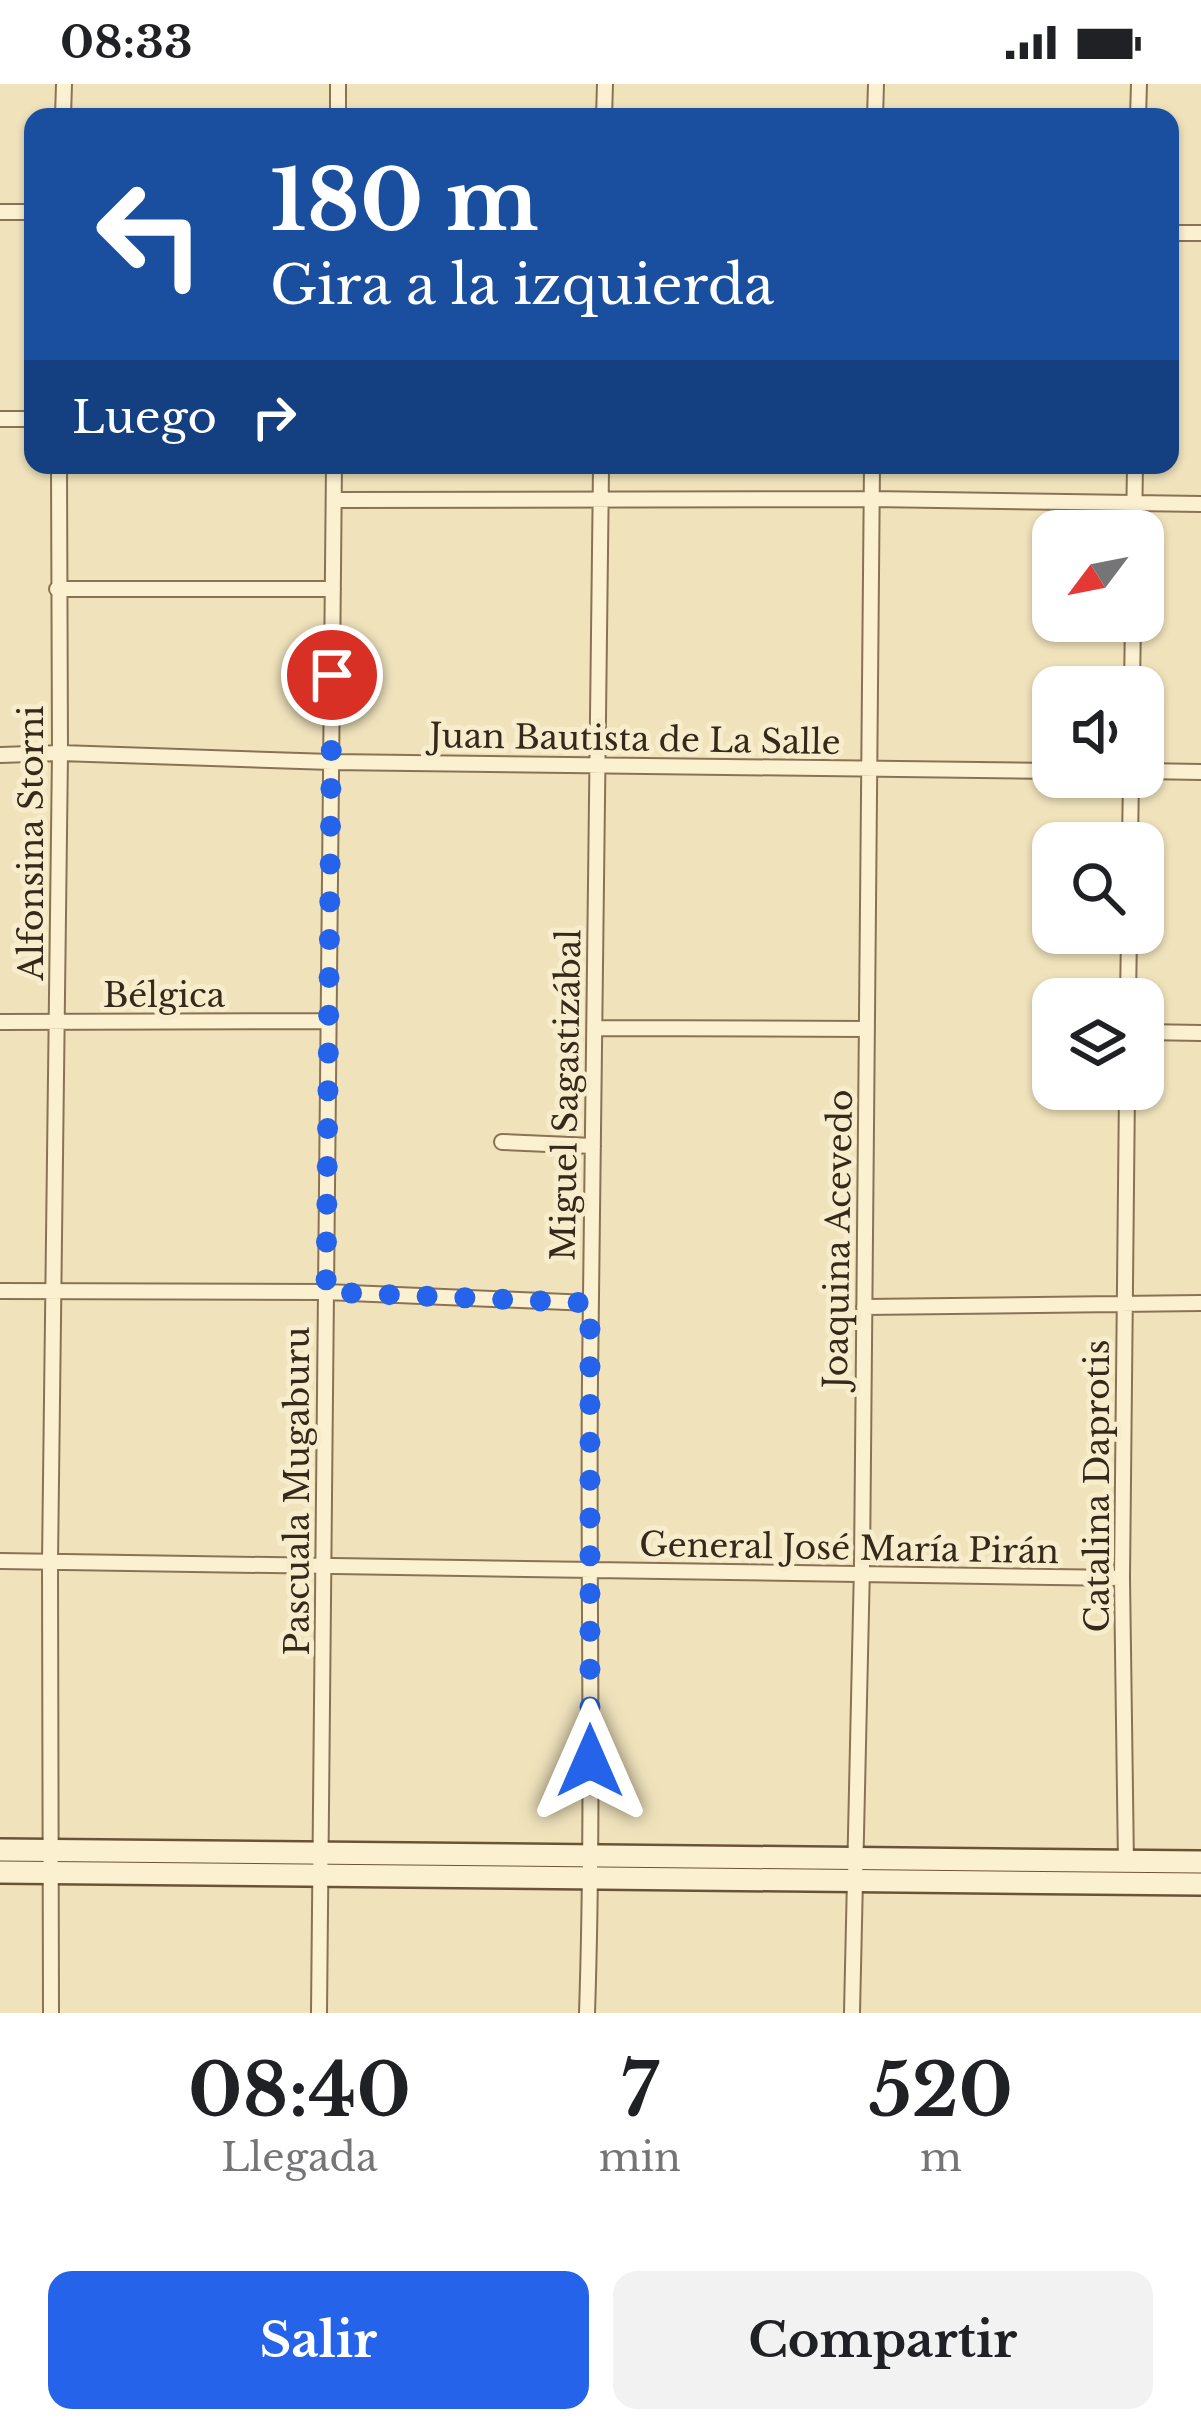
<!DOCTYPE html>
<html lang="es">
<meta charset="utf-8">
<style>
body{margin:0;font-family:"Libre Baskerville",serif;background:#f2f2f2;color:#202124;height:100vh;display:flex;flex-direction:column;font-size:45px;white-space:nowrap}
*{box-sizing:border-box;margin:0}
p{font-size:39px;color:#757577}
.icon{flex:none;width:66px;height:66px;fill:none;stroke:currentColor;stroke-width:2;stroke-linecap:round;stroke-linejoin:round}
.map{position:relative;height:1929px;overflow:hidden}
.panel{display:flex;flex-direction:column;background:#fff;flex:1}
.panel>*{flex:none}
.guide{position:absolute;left:24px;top:24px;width:1155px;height:366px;border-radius:24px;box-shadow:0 3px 9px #0004;background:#1a4fa0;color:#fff;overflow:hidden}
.needle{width:78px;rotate:238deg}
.controls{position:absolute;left:1032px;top:426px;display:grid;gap:24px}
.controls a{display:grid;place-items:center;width:132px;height:132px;border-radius:24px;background:#fff;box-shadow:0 3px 9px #0004;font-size:60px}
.pin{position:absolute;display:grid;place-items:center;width:102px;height:102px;color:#fff;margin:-51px;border:6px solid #fff;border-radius:50%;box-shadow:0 3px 12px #0007}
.me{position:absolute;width:132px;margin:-66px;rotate:0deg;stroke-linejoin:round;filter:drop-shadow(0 0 9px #0008)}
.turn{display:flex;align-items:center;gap:42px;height:252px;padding:0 48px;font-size:54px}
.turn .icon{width:156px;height:156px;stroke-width:2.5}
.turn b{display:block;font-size:84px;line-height:102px}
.then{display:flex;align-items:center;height:114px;padding:0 48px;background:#0003;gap:24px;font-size:45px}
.eta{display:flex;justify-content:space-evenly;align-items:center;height:204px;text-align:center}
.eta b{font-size:72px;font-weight:800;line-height:84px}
.action{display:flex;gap:24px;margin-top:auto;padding:24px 48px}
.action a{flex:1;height:138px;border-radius:24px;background:#2563eb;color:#fff;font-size:48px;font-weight:800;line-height:138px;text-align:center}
.action a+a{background:#f2f2f2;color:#202124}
.status{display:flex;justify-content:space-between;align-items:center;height:84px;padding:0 60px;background:#fff;direction:ltr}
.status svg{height:33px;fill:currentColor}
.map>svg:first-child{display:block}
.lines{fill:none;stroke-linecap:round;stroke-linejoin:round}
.street-casing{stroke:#887355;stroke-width:18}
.secondary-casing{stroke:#6a5438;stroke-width:26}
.street{stroke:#fbf0cf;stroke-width:14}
.secondary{stroke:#fbf0cf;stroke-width:21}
.route{stroke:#2563eb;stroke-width:21;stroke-dasharray:0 37.8}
.labels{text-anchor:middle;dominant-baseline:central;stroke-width:10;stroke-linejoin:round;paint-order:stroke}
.street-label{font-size:33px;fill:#37291a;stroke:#f7edcc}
</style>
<div class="status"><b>08:33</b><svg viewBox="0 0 49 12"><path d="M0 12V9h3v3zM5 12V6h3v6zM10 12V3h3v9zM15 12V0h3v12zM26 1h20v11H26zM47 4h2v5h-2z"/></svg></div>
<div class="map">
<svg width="1201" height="1929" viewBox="0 0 1201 1929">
<rect width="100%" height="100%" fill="#f0e3bc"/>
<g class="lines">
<g class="street-casing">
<path id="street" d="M63 33 64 0
M338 33V0
M604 33 605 0
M875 33 876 0
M1138 33 1139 0
M0 128H33
M1170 149H1201
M0 335H33
M334 416 872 415 1201 420
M1134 447 1135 381
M57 505H333
M1132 603 1133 537
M0 671 60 669 331 678 1053 687
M1143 687 1201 688
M1130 759 1131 693
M1128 915 1129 849
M0 938 328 937
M595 944 867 945
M1143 948 1201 949
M502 1058 593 1062
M0 1207 326 1208 590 1219
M864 1223 1201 1219
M0 1477 1122 1494
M1126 1780 1122 1494 1127 1005
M51 1929 50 1478 60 669 59 381
M319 1929 334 381
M587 1929C594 1718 588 1507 590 1295 592 991 598 686 601 381
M852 1929 862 1482 872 381"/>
</g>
<g class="secondary-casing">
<path id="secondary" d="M0 1766 1201 1778
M0 1788 1201 1800"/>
</g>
<use href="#street" class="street"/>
<use href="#secondary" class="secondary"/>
</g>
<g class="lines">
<path class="route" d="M332 591 326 1208 590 1219V1677"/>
</g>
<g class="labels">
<g class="street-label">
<text transform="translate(635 655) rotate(1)">Juan Bautista de La Salle</text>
<text transform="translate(31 759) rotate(-90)">Alfonsina Storni</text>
<text x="164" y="911">Bélgica</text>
<text transform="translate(566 1011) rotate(-89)">Miguel Sagastizábal</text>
<text transform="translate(838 1155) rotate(-89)">Joaquina Acevedo</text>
<text transform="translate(1097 1402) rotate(-90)">Catalina Daprotis</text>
<text transform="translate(297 1407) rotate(-90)">Pascuala Mugaburu</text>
<text transform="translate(849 1464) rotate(1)">General José María Pirán</text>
</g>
</g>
</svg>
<div class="controls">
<a><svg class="needle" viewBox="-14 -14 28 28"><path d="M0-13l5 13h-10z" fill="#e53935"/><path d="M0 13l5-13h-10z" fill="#757577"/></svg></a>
<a><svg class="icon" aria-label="sound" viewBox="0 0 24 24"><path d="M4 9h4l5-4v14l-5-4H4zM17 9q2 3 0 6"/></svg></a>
<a><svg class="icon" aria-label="search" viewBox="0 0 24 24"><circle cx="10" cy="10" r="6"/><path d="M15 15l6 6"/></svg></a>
<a><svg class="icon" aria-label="layers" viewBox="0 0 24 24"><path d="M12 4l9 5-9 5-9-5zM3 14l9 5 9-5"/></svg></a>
</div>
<div class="pin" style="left:332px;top:591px;background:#d93025"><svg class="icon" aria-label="arrive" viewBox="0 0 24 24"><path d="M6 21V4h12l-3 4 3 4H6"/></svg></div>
<svg class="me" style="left:590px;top:1677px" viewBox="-20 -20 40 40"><path d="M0-17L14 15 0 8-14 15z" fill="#2563eb" stroke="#fff" stroke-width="4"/></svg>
<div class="guide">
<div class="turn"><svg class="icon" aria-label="left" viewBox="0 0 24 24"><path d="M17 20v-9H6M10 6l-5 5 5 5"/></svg><div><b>180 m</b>Gira a la izquierda</div></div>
<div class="then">Luego<svg class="icon" aria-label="right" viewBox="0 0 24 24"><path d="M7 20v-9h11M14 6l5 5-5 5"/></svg></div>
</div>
</div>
<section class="panel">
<div class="eta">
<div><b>08:40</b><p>Llegada</p></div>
<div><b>7</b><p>min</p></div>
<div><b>520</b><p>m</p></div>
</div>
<div class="action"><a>Salir</a><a>Compartir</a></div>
</section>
